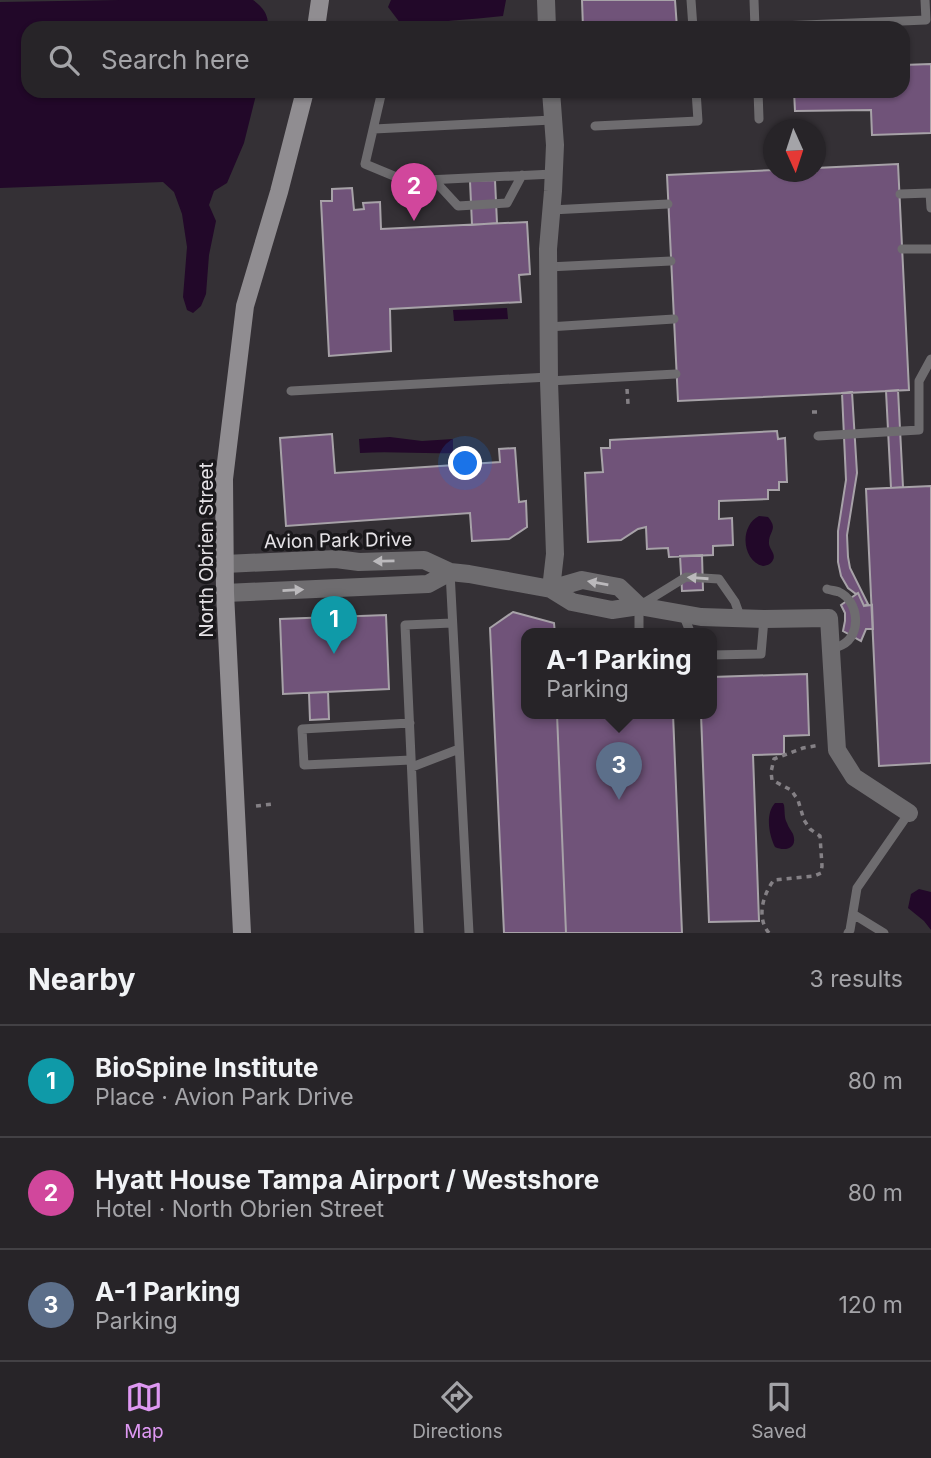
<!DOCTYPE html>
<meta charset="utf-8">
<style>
body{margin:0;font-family:Inter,sans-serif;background:#2f2c30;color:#f1f3f6}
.compass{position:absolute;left:763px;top:119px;width:63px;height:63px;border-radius:50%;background:#272428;box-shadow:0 2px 5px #0004;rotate:177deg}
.you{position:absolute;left:466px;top:464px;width:24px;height:24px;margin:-18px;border:5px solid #fff;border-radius:50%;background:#1a73e8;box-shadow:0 0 0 10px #1a73e833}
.badge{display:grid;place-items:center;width:46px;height:46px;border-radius:50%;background:#de98f2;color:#fff;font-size:23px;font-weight:700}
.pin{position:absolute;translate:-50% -58px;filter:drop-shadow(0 2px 4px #0008)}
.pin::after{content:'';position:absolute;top:37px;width:24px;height:21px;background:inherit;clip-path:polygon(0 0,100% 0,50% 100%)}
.popup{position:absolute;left:521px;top:628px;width:196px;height:91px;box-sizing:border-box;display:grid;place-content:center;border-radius:14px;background:#272428;filter:drop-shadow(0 2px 5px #0005);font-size:23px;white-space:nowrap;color:#a4a4a8}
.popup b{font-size:26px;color:#f1f3f6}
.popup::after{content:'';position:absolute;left:50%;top:100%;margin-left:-14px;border:14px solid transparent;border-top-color:#272428}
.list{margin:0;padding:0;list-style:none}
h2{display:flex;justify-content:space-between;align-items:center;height:91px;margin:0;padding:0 28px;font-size:30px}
h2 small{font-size:23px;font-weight:400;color:#a4a4a8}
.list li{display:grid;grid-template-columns:46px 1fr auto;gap:21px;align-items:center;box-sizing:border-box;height:112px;padding:0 28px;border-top:2px solid #434145}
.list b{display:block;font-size:26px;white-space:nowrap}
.list p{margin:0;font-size:23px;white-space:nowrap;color:#a4a4a8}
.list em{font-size:23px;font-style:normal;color:#a4a4a8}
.icon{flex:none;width:38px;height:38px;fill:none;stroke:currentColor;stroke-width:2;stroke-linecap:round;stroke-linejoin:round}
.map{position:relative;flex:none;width:931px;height:933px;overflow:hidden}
.search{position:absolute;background:#272428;box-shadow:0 2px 5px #0004;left:21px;right:21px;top:21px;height:77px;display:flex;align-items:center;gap:18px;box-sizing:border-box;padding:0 24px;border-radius:21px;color:#a4a4a8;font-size:26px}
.sheet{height:427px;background:#272428}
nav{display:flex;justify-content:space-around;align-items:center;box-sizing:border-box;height:98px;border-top:2px solid #434145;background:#272428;font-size:19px;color:#a4a4a8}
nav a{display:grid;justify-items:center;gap:4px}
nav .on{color:#de98f2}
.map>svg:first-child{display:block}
.water{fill:#220829}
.building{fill:#705379;stroke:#a7a2a8;stroke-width:2}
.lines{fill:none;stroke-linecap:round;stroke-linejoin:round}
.path{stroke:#848085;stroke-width:3.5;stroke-dasharray:5 5;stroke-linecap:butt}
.lane{stroke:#6e6c6f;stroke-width:9}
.street{stroke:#6e6c6f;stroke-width:18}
.secondary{stroke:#908d91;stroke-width:18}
.oneway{fill:#bbb9bc}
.labels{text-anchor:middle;stroke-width:7;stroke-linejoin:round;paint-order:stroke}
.street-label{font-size:19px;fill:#e5e2e6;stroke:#1a181b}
</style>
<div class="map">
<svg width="931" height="933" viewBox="0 0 931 933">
<rect width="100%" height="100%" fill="#343035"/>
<path class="water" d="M119 0H253C263 7 269 15 268 28H28V91H257L244 143 227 183 214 191 209 205 216 221 209 255 206 294 201 306 193 313 187 310 183 297 187 247 182 214 174 192 163 182 0 188V2Z
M391 0H506L503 16C470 20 436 20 404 28L388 7Z
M507 308 508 319 454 321 453 310Z
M390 437 422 441 453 439V453C422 454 391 451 360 453L359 439Z
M759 516 768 517C779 530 768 531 769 544 770 550 776 554 773 560 770 565 768 565 763 566 742 561 739 526 759 516Z
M775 803H783L784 805C785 811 784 818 787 823 788 827 791 830 793 834 798 848 786 852 775 847 769 835 765 814 775 803Z
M919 889 931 892V930L924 921 908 908 911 894Z"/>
<path class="building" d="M582 0H675L677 28H583Z
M931 64V133L872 135 871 110 795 111 794 91H903V65Z
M898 164 909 390 678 401 667 175 774 170V172H816V168Z
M495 180 497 223 472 225 470 181Z
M352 188 354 210 364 209 363 203 380 202 381 229 527 222 530 274 519 275 521 302 390 309 391 351 329 356 321 201H332V189Z
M898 390 903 487 891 488 886 391Z
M852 392 857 473 847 535 848 557 850 568 868 604 864 606 858 593 856 594 848 588 841 576 838 562V531L846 480 842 393Z
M777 431 778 439 785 438 787 482H779V490H768V499L719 501V519L732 518 733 545 713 546V555L669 557 668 548 647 549 646 527 638 529 621 540 588 542 585 473 603 472 601 448H610V440Z
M332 434 335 473 500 462 499 449 515 448 519 502 526 501 527 527 509 539 472 541 470 513 286 526 280 438Z
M931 486V763L879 766 866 489Z
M702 555 703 590 682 591 680 556Z
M858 593 864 606 872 605 873 629H866L861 641 843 631 845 621V613L841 605Z
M513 612 554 623 555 634H526V714H557L566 933H504L490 628Z
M386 615 389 689 283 694 280 619Z
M807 674 809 735 784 736V754L753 755 759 921 709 922 701 714H712V677Z
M328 692 329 719 310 720 309 693Z
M557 714H673L682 933H566Z"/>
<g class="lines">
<path class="path" d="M627 389 628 404
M812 412H817
M256 806 273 804
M769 933C756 918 763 894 774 880L814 876 821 873 822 866 820 836 810 829 804 820 798 800 791 790 772 780 771 772 774 759 803 748 820 745"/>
<path class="lane" d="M691 0 693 28
M754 0 755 28
M755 27 926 20 925 0
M382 91 365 164 406 181 553 174
M758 91 759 119
M595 126 698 121 696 91
M374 129 552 120
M434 180 458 206 507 203 522 175
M900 194 930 193 931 208
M551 210 668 204
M902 249H931
M548 267 671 261
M548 327 674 319
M549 381 676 374
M291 391 549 377
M818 436 919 430V381L931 359
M450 572 469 933
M827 589C829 590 837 591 839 592 859 601 862 635 842 645 838 647 834 648 831 649
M683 614 691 634
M639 634V606L686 577 719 579 735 602 741 619
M712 655 761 654 764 619
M410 723 302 729 304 765 411 760
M412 767 459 749
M853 914 884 933
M419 933 405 625 452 623
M848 933 850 930 857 888 909 813"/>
<path class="street" d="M546 0 547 28
M225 564 336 559 359 562 424 560 450 572 469 574 551 589 572 602 612 610 639 606 701 617 764 619 829 618 837 750 854 777 909 813
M551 589 555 554 549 381 548 249 553 191 555 145 551 91
M551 589 582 580 608 585 619 587 639 606
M225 593 428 584 450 572"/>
<path class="secondary" d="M316 28 320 0
M242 933 225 593 224 479 245 306 279 192 305 91"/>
</g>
<defs><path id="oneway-solid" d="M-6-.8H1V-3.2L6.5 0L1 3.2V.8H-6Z" transform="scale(1.75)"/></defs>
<g class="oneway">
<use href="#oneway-solid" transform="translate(384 561) rotate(179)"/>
<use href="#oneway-solid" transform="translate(698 578) rotate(-176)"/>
<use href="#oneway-solid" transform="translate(598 583) rotate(-170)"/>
<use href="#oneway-solid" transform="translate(293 590) rotate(-3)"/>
</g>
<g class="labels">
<g class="street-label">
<text transform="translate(338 540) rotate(-1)" y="7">Avion Park Drive</text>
<text transform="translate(206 550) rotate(-90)" y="7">North Obrien Street</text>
</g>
</g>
</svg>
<svg class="compass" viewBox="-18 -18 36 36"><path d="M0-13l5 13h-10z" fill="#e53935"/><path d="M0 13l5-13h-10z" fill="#a4a4a8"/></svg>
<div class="you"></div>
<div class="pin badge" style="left:334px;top:654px;background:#0f9aa8">1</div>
<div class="pin badge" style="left:414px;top:221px;background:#d1479c">2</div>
<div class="pin badge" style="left:619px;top:800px;background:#5c6f8a">3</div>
<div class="popup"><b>A-1 Parking</b>Parking</div>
<div class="search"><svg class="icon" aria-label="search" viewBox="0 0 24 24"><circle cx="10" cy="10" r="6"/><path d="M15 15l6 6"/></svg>Search here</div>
</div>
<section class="sheet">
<h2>Nearby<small>3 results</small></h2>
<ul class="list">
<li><span class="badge" style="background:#0f9aa8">1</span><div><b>BioSpine Institute</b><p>Place · Avion Park Drive</p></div><em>80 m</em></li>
<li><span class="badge" style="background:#d1479c">2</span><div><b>Hyatt House Tampa Airport / Westshore</b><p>Hotel · North Obrien Street</p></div><em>80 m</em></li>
<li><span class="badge" style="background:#5c6f8a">3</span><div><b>A-1 Parking</b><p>Parking</p></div><em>120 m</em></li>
</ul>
</section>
<nav>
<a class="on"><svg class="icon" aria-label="map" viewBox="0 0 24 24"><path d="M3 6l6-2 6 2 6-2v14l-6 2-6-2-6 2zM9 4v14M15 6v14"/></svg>Map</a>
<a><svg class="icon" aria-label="directions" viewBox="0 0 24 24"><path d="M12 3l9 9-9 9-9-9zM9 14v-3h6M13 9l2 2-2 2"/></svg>Directions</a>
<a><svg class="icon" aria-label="saved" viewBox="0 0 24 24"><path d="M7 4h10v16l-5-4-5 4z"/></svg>Saved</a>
</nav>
